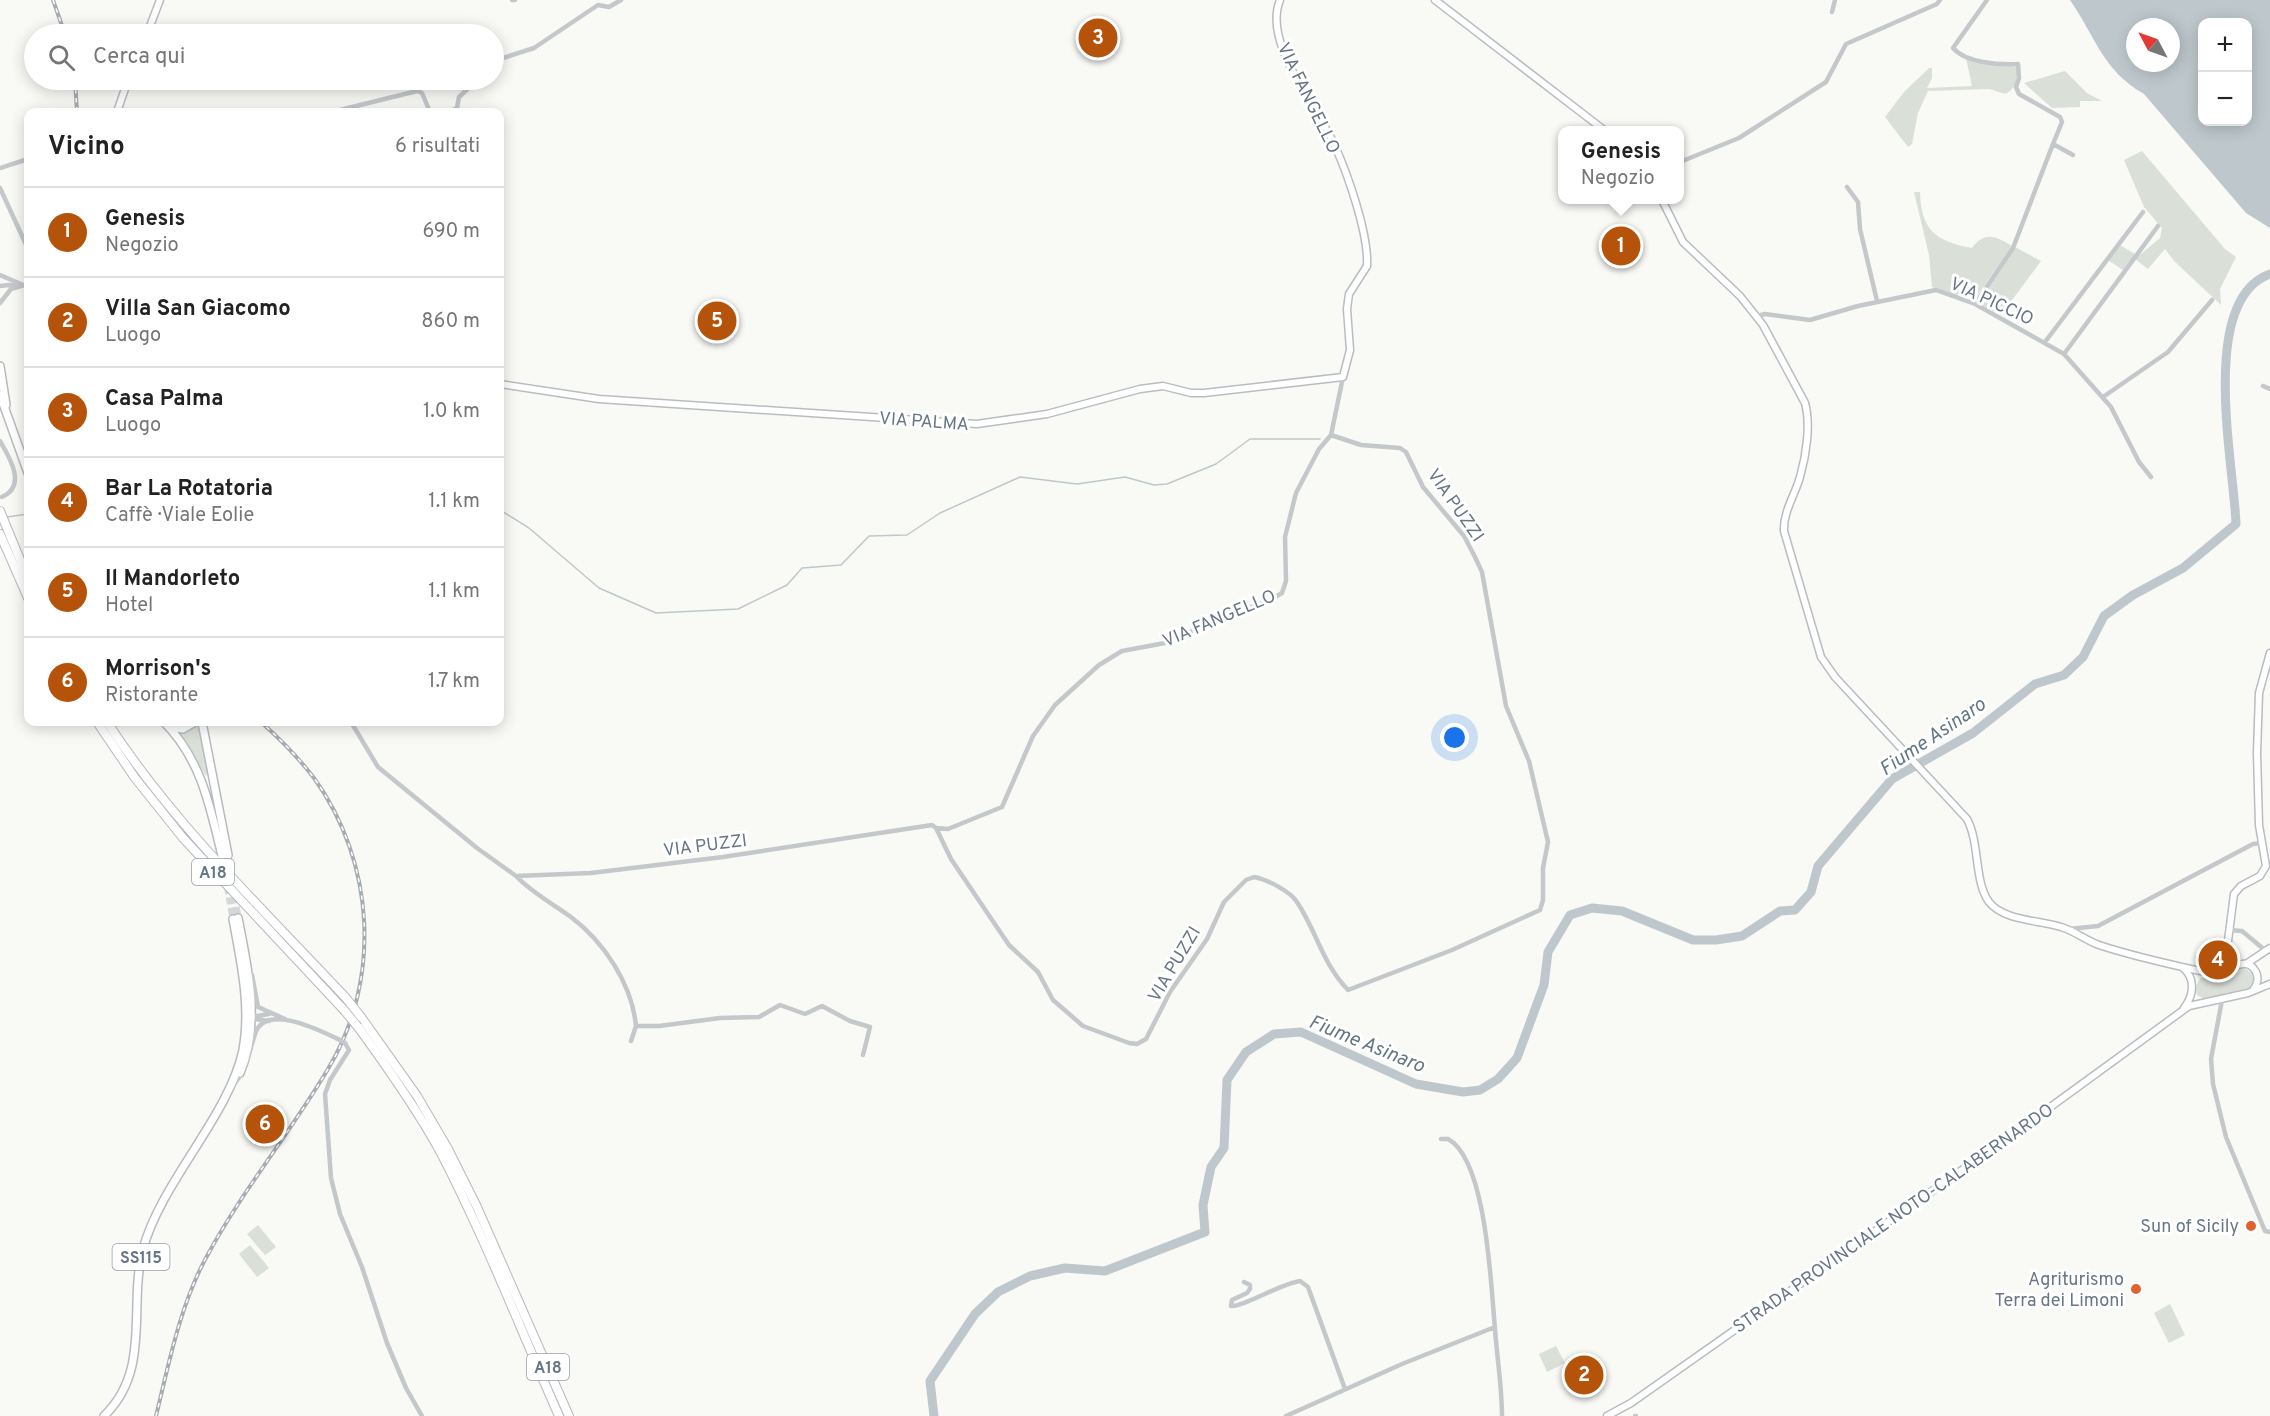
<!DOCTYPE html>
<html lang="it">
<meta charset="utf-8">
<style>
body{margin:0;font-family:Overpass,sans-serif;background:#f6f6f6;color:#222}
.controls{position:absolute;right:18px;top:18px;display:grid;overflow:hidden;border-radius:12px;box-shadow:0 3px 15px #0003}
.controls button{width:54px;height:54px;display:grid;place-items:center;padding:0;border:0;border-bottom:2px solid #e0e0e0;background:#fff;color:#222;font:30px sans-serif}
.compass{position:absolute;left:2126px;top:18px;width:54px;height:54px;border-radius:50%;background:#fff;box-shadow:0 3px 15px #0003;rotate:311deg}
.you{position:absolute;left:1455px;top:738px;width:21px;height:21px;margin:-15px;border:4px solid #fff;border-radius:50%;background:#1a73e8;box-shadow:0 0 0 9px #1a73e833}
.badge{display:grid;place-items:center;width:39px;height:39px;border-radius:50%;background:#b45309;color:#fff;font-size:20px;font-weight:700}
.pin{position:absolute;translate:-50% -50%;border:3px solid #fff;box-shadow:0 2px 6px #0006}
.popup{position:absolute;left:1558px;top:126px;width:126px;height:78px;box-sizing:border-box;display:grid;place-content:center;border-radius:12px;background:#fff;filter:drop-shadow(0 2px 4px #0005);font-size:20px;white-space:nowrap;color:#767676}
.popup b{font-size:22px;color:#222}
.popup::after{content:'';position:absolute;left:50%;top:100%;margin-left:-12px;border:12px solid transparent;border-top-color:#fff}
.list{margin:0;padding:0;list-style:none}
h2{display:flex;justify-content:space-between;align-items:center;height:78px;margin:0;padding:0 24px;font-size:26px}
h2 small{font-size:20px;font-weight:400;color:#767676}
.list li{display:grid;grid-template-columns:39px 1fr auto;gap:18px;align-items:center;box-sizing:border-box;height:90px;padding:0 24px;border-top:2px solid #e0e0e0}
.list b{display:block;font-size:22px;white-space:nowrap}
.list p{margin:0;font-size:20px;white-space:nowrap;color:#767676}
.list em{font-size:20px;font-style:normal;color:#767676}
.icon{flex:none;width:33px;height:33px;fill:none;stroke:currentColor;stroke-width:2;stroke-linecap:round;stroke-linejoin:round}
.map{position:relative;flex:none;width:2270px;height:1416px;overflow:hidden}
.search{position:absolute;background:#fff;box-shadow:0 3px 15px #0003;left:24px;top:24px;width:480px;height:66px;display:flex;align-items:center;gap:15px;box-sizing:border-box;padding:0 21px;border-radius:33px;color:#767676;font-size:22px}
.panel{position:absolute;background:#fff;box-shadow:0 3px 15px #0003;left:24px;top:108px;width:480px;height:618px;border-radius:12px}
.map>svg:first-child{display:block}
.green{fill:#dae0d7}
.water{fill:#bec8cc;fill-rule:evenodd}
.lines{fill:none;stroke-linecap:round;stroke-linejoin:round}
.stream{stroke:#bec8cc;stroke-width:1.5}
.river{stroke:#bec8cc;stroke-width:9}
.primary-tunnel{stroke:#d5d8da;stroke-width:7;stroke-dasharray:7 3.5;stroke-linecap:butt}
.secondary-casing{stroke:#b8bdc2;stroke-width:9}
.primary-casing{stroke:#b7bbbf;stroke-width:10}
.highway-casing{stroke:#b7babe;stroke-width:10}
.street{stroke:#c4c8cb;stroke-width:4.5}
.secondary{stroke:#fff;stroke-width:6}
.primary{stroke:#fff;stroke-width:7}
.highway{stroke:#fff;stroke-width:8}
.rail-casing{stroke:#a7acb2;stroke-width:4}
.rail{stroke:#fff;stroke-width:1.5;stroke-dasharray:4.5;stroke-linecap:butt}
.highway-bridge-casing{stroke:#b7babe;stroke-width:10;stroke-linecap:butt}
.street-bridge{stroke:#c4c8cb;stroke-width:4.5}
.highway-bridge{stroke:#fff;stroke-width:8}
.poi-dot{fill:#e0622f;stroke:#fff;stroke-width:2}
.labels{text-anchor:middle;stroke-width:6;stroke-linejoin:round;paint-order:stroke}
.shield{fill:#fff;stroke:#95a0ab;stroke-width:1.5}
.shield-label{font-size:16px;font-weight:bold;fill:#687787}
.street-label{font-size:18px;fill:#687787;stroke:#fff}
.poi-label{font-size:18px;fill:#687787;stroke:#fff;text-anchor:end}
.water-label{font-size:20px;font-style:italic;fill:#647882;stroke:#fff}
</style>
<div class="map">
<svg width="2270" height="1416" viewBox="0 0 2270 1416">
<rect width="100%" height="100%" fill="#f9f9f6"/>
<path class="green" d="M1966 58 1989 64 2017 67C2018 79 2016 89 2005 94L1989 89 1928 91 1918 113 1912 144 1908 147 1885 117 1904 92 1929 68H1932V78L1927 88 1972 86Z
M2065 71 2087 93 2102 101H2080V107L2052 108 2024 83Z
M2142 151 2225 249 2236 257 2220 289 2221 305 2174 261 2165 249 2148 269 2135 259 2160 238 2162 228 2144 207 2124 160Z
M1914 192H1920C1921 230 1935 241 1972 248 1985 231 1995 236 2012 246L1974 300H1969L1970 297 1967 296 1965 299 1932 287 1929 255Z
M2120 245 2135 254 2123 270 2108 260Z
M2015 247 2041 261 2001 315 1979 304V300Z
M199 722 208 773 206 776 180 733 190 730Z
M2238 968H2245L2252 974 2254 980 2249 988 2205 999 2197 995 2195 988 2200 978H2224Z
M258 1225 276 1247 265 1255 247 1234Z
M250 1245 269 1268 257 1277 239 1254Z
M2170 1304 2185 1335 2169 1343 2154 1313Z
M1556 1346 1565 1363 1547 1372 1539 1354Z"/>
<path class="water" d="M2070 0H2270V228L2246 213 2144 94C2103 71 2095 36 2070 0ZM2202 22H2248V122H2202ZM2135 27H2171V63H2135Z"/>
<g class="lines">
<path class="stream" d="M500 510 529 528 599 588 656 613 738 609 787 585 802 568 841 565 869 536 907 535 940 513 1020 477 1077 484 1125 477 1154 485 1167 484 1216 464 1250 439H1320
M7 517 28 514"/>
<path class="river" d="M934 1416 930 1381 975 1314 998 1292 1030 1276 1065 1268 1105 1271 1205 1232 1203 1205 1211 1167 1224 1148 1227 1080 1246 1052 1274 1034 1301 1032 1416 1084 1463 1092 1480 1090 1498 1079 1517 1058 1544 985 1548 952 1570 915 1592 908 1622 911 1693 940H1716L1742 936 1780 911 1795 910 1811 892 1818 866 1892 779 1973 733 2035 684 2064 675 2083 657 2104 616 2133 595 2183 568 2236 524C2234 464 2198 300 2270 274"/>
<path class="primary-tunnel" d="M228 855 238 918
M222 856 233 919"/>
<defs>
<path id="secondary" d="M1435 0 1604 130
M147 34 160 0
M117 112 128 80
M1662 200 1683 242 1740 296 1763 325 1805 403C1811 425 1806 456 1800 477 1795 495 1783 512 1784 531L1821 657 1835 677 1967 819C1980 843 1974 882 1989 902 2004 921 2039 920 2061 927 2075 931 2085 940 2099 945 2138 958 2178 966 2218 975 2230 972 2246 953 2256 972 2259 978 2257 985 2253 990
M500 384 599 399 977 424 1047 414 1140 389 1163 386 1191 393H1204L1343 377 1350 350 1347 309 1349 294 1367 266C1369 235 1348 175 1335 146 1318 107 1262 44 1280 0
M2246 964 2270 948
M2182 967C2196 978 2194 995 2184 1008
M2224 972 2234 894 2241 886 2260 876 2266 866 2259 825 2257 753 2259 693 2270 653
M1607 1416 1631 1403 2023 1127 2189 1006 2248 993 2270 984"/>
<path id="primary" d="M0 366 6 405
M0 395 28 473
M164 722C201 759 210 806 222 856
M202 722 228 855
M171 727 183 729 195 722
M238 918C248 969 261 1023 240 1073
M104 1416C152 1370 128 1306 143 1249 161 1182 229 1116 243 1050 251 1006 241 963 233 919"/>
<path id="highway" d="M0 511 28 579
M0 534 28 598
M97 722 135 778 183 838 344 1010
M107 722C174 825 263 909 346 998
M361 1017 417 1096 448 1149 477 1207 569 1416
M358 1027C388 1068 417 1109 441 1153 485 1238 520 1328 559 1416"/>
</defs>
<use href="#secondary" class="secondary-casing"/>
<use href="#primary" class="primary-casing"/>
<use href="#highway" class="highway-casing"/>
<path class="street" d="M512 0H515
M1987 0 1953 48C1966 63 1999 65 2018 64L2019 78 2016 87 2019 94 2060 117 2062 122 2053 144
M1832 12 1835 0
M494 65 500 59 534 48 598 5 609 7 621 0
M332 112 417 91 422 93 430 112
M449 112 457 108 459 97 477 80
M1680 162 1739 138 1826 82 1846 44 1937 4 1940 0
M0 168 28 159
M1847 187 1858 202 1860 229 1877 301
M0 188 28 249
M0 275 21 284
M0 286 16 284
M0 303 11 289 28 284
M1975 304 2013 248 2053 144 2073 155
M1757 316 1765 314 1810 320 1858 306 1936 290 1975 304 2064 354 2111 407 2139 462 2151 477
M2045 342 2143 212
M2064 354 2158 226
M2263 386 2270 389
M2103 397 2168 352 2212 300
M0 441C10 458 27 486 2 497
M351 722 378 767 477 848 516 876 591 873 723 857 932 825 936 828 951 859 984 908 1009 945 1038 972 1053 1000 1083 1026 1129 1043 1137 1044 1146 1039 1170 992 1207 939 1224 902 1246 880 1254 877C1266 879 1290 891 1297 902 1317 932 1322 963 1348 990L1452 950 1540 910 1543 900V868L1548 842 1529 761 1506 706 1482 572 1475 557 1464 536 1423 487 1406 452 1400 448 1361 445 1331 435
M936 828 948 829 1002 807 1033 736 1055 705 1099 665 1122 651 1165 643 1236 612 1270 600 1282 593 1286 581 1285 537 1296 493 1319 449 1331 435 1343 377
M516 876C531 892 553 904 571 917 604 942 632 984 636 1026H659L720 1018 759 1017 780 1005 805 1014 822 1006 850 1021 870 1027 863 1055
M2069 929 2098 926 2253 844 2262 843
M2229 930 2242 931 2266 951
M252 975 258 1007 285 1019
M2222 1000 2211 1059 2213 1084 2226 1137 2265 1231 2270 1232
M250 1014 254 1019 269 1021
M251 1017 269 1014
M631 1041 636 1026
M345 1043 349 1050 330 1080 325 1094 331 1178 340 1214 362 1267 387 1343 406 1388 422 1416
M231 1088C246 1071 248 1056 255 1034 265 1002 321 1031 338 1039
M1441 1139H1448C1487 1160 1491 1288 1495 1329 1497 1358 1502 1387 1502 1416
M1244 1282 1250 1285V1289L1247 1293 1232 1300 1231 1306C1241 1308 1280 1284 1300 1281L1308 1287 1345 1389
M1286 1416 1402 1364 1495 1327
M1635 1416H1636"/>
<use href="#secondary" class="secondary"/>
<use href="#primary" class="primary"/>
<use href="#highway" class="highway"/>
<defs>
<path id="rail" d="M53 0 65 34
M75 80 77 112
M156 1416C169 1363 180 1305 207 1256 242 1191 290 1133 328 1069 382 979 375 863 314 778 298 757 280 739 261 722"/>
</defs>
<use href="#rail" class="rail-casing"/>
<use href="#rail" class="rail"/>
<defs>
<path id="highway-bridge" d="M346 998 361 1017
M344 1010 358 1027"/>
</defs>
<use href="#highway-bridge" class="highway-bridge-casing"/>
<path class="street-bridge" d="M338 1039 345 1043"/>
<use href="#highway-bridge" class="highway-bridge"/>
</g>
<g class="poi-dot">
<circle cx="2251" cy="1226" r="6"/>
<circle cx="2136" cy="1289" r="6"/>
</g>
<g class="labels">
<g class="shield">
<rect x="192" y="859" width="42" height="26" rx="4.5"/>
<rect x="112.5" y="1244" width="57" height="26" rx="4.5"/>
<rect x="527" y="1354" width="42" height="26" rx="4.5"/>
</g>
<g class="shield-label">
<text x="213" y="878">A18</text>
<text x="141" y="1263">SS115</text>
<text x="548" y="1373">A18</text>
</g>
<g class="street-label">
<text transform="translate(1309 98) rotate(64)" y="6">VIA FANGELLO</text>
<text transform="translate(1992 301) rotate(25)" y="6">VIA PICCIO</text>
<text transform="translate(924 421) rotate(4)" y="6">VIA PALMA</text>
<text transform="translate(1456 505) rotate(55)" y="6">VIA PUZZI</text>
<text transform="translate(1219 618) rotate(-23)" y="6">VIA FANGELLO</text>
<text transform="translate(705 845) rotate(-7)" y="6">VIA PUZZI</text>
<text transform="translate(1174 964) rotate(-59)" y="6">VIA PUZZI</text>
<text transform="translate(1893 1218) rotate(-35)" y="6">STRADA PROVINCIALE NOTO-CALABERNARDO</text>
</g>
<g class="poi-label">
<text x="2239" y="1232">Sun of Sicily</text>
<text x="2124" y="1285">Agriturismo<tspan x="2124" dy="21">Terra dei Limoni</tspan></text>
</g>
<g class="water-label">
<text transform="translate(1932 736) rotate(-34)" y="7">Fiume Asinaro</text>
<text transform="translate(1367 1043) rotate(22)" y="7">Fiume Asinaro</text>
</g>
</g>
</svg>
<div class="controls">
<button>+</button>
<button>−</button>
</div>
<svg class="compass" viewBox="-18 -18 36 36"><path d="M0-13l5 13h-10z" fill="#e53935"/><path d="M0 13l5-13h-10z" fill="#767676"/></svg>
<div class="you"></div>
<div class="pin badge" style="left:1621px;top:246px">1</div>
<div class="popup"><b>Genesis</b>Negozio</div>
<div class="pin badge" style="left:1584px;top:1375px">2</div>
<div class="pin badge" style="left:1098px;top:38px">3</div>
<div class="pin badge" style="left:2218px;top:960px">4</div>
<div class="pin badge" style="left:717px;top:321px">5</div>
<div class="pin badge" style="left:265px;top:1124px">6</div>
<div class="search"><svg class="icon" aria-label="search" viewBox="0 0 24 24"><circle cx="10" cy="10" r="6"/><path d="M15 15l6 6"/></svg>Cerca qui</div>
<section class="panel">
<h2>Vicino<small>6 risultati</small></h2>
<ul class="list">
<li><span class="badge">1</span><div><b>Genesis</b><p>Negozio</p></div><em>690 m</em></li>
<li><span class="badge">2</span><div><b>Villa San Giacomo</b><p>Luogo</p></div><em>860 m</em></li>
<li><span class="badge">3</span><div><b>Casa Palma</b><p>Luogo</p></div><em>1.0 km</em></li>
<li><span class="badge">4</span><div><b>Bar La Rotatoria</b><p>Caffè · Viale Eolie</p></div><em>1.1 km</em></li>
<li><span class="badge">5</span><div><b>Il Mandorleto</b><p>Hotel</p></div><em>1.1 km</em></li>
<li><span class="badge">6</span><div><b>Morrison's</b><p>Ristorante</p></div><em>1.7 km</em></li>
</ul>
</section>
</div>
